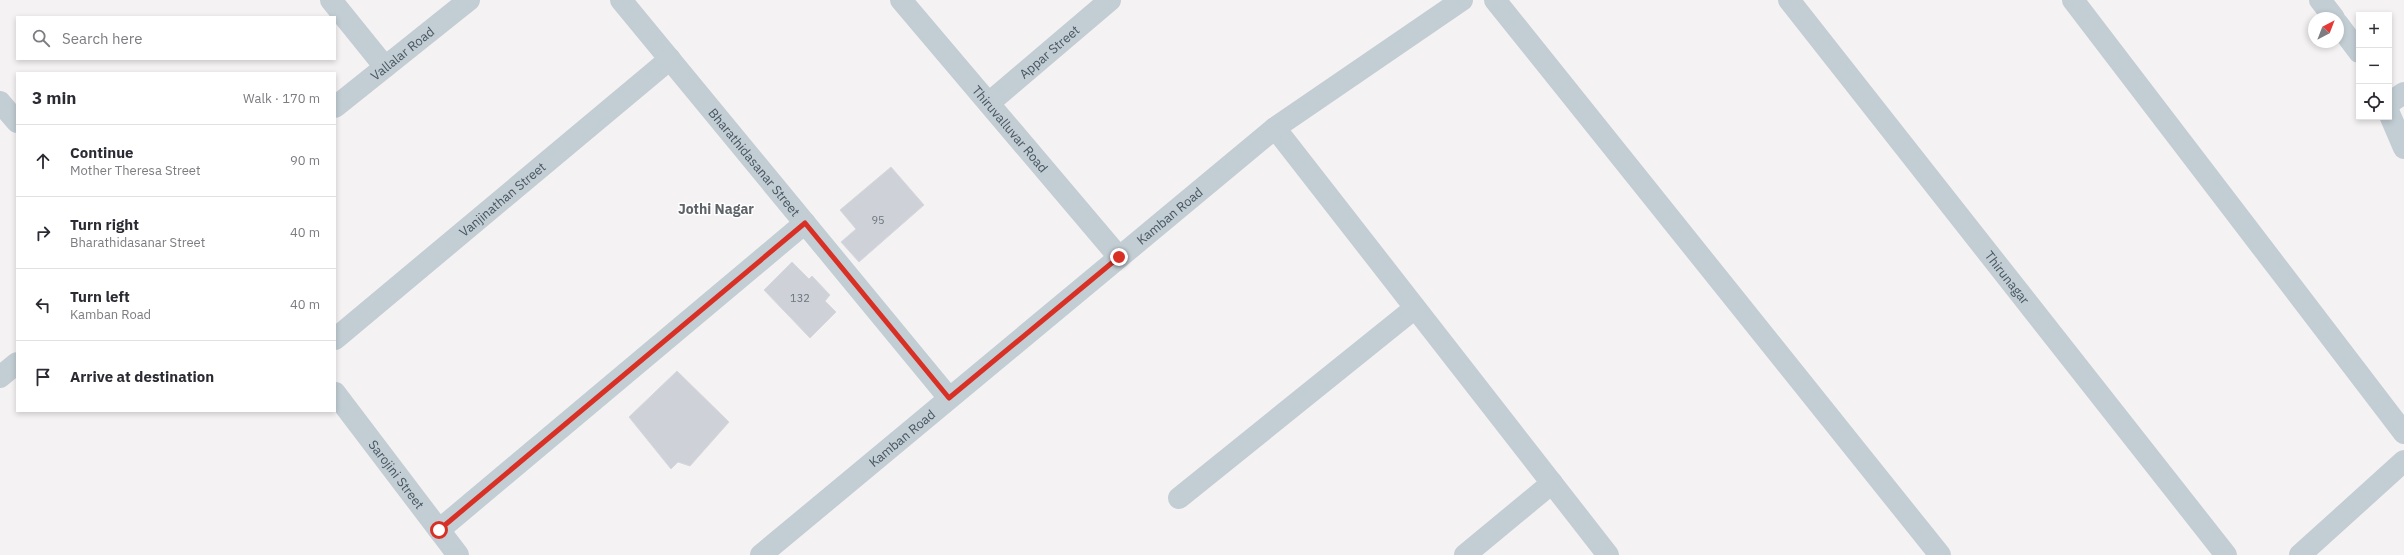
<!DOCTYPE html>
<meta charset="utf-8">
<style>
body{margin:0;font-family:"IBM Plex Sans",sans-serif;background:#f2f2f3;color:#2b2b33}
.controls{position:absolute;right:12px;top:12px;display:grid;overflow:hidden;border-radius:0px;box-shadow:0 2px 6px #0003}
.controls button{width:36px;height:36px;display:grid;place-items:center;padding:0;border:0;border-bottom:1px solid #e1e1e2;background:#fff;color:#2b2b33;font:20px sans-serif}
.compass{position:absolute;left:2308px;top:12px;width:36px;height:36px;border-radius:50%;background:#fff;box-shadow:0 2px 6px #0003;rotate:42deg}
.stop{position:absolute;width:12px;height:12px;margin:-9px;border:3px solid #d93025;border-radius:50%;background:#fff}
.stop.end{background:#d93025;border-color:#fff;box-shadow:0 1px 4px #0008}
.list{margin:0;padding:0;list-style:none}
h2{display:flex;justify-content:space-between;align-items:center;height:52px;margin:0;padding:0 16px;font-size:17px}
h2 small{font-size:13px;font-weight:400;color:#7c7c81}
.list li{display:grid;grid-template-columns:26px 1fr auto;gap:12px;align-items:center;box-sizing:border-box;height:72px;padding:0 16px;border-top:1px solid #e1e1e2}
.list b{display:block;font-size:15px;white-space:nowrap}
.list p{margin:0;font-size:13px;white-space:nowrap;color:#7c7c81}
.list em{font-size:13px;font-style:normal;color:#7c7c81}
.icon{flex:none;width:22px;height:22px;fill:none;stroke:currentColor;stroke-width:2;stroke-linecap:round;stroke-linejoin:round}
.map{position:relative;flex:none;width:2404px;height:555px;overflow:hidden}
.search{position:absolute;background:#fff;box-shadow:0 2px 6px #0003;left:16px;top:16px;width:320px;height:44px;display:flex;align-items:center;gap:10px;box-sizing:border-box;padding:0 14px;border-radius:0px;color:#7c7c81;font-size:15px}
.panel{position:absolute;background:#fff;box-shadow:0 2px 6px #0003;left:16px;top:72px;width:320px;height:340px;border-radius:0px}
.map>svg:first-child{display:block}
.building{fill:#ced1d7;stroke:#d6d8de}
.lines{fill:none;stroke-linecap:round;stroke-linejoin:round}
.street{stroke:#c2cdd4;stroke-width:22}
.route{stroke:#d93025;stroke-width:5}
.labels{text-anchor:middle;stroke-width:3;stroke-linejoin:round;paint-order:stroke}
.number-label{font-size:11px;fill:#6a757e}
.street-label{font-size:13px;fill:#485661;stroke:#fff}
.neighbourhood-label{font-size:14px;font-weight:bold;fill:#5e6368;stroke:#fff}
</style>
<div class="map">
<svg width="2404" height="555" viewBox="0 0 2404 555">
<rect width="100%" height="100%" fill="#f4f2f2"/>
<path class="building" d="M891 167 924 205 859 262 841 242 856 229 840 210Z
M792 262 809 279 812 276 830 295 825 301 836 312 810 338 764 290Z
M677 371 729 422 690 466 678 462 671 469 629 417Z"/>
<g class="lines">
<g class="street">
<path d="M331 0 385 67"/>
<path id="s1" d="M621 0 949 398"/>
<path id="s2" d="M901 0 1119 257"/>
<path d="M1495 0 1940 555"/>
<path id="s3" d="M1789 0 2226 555"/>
<path d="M2073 0 2404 433"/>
<path d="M2320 0 2334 18"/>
<path d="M2338 24 2359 52"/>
<path d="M0 102 17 122"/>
<path id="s4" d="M989 103 1110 0"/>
<path d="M2389 103 2404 93"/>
<path id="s5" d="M335 107 469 0"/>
<path d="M2389 113 2404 148"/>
<path d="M1275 128 1608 555"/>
<path id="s6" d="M335 339 670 59"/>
<path d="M0 377 17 363"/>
<path id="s7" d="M335 393 458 555"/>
<path d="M1179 498 1415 308"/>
<path d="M439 530 805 223"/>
<path id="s8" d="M761 555 1275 128 1462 0"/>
<path d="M1465 555 1552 483"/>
<path d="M2300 555 2404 461"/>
</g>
</g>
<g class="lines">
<path class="route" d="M439 530 805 223 949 398 1119 257"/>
</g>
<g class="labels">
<g class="number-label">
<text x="878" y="224">95</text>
<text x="800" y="302">132</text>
</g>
<g class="street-label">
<text dy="5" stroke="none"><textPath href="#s4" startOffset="79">Appar Street</textPath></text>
<text dy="5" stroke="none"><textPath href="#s5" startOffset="86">Vallalar Road</textPath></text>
<text dy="5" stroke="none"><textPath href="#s2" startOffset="169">Thiruvalluvar Road</textPath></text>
<text dy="5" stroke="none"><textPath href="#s1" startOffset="210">Bharathidasanar Street</textPath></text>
<text dy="5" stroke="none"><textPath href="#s6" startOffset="218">Vanjinathan Street</textPath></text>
<text dy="5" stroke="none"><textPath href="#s8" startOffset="531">Kamban Road</textPath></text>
<text dy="5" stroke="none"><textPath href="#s3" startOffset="353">Thirunagar</textPath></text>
<text dy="5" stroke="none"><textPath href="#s8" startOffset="183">Kamban Road</textPath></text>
<text dy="5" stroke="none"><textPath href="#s7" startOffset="102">Sarojini Street</textPath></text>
</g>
<g class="neighbourhood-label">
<text x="716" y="214">Jothi Nagar</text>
</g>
</g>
</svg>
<div class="controls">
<button>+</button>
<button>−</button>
<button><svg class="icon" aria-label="locate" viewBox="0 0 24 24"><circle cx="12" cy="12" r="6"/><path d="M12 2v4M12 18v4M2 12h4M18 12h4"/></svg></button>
</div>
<svg class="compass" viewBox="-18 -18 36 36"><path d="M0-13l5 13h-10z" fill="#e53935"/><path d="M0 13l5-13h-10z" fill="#7c7c81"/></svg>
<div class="stop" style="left:439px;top:530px"></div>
<div class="stop end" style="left:1119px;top:257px"></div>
<div class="search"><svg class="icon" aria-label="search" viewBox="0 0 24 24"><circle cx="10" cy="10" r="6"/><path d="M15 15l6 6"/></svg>Search here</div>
<section class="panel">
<h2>3 min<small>Walk · 170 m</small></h2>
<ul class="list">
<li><svg class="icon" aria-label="ahead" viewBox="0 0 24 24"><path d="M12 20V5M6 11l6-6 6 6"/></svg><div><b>Continue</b><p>Mother Theresa Street</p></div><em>90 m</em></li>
<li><svg class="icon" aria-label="right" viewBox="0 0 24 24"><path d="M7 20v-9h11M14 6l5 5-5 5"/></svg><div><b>Turn right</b><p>Bharathidasanar Street</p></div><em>40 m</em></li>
<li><svg class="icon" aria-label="left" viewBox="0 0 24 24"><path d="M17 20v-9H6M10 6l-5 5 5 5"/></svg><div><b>Turn left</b><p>Kamban Road</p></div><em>40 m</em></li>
<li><svg class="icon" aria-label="arrive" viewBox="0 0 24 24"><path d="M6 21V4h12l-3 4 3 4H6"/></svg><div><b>Arrive at destination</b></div></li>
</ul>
</section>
</div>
